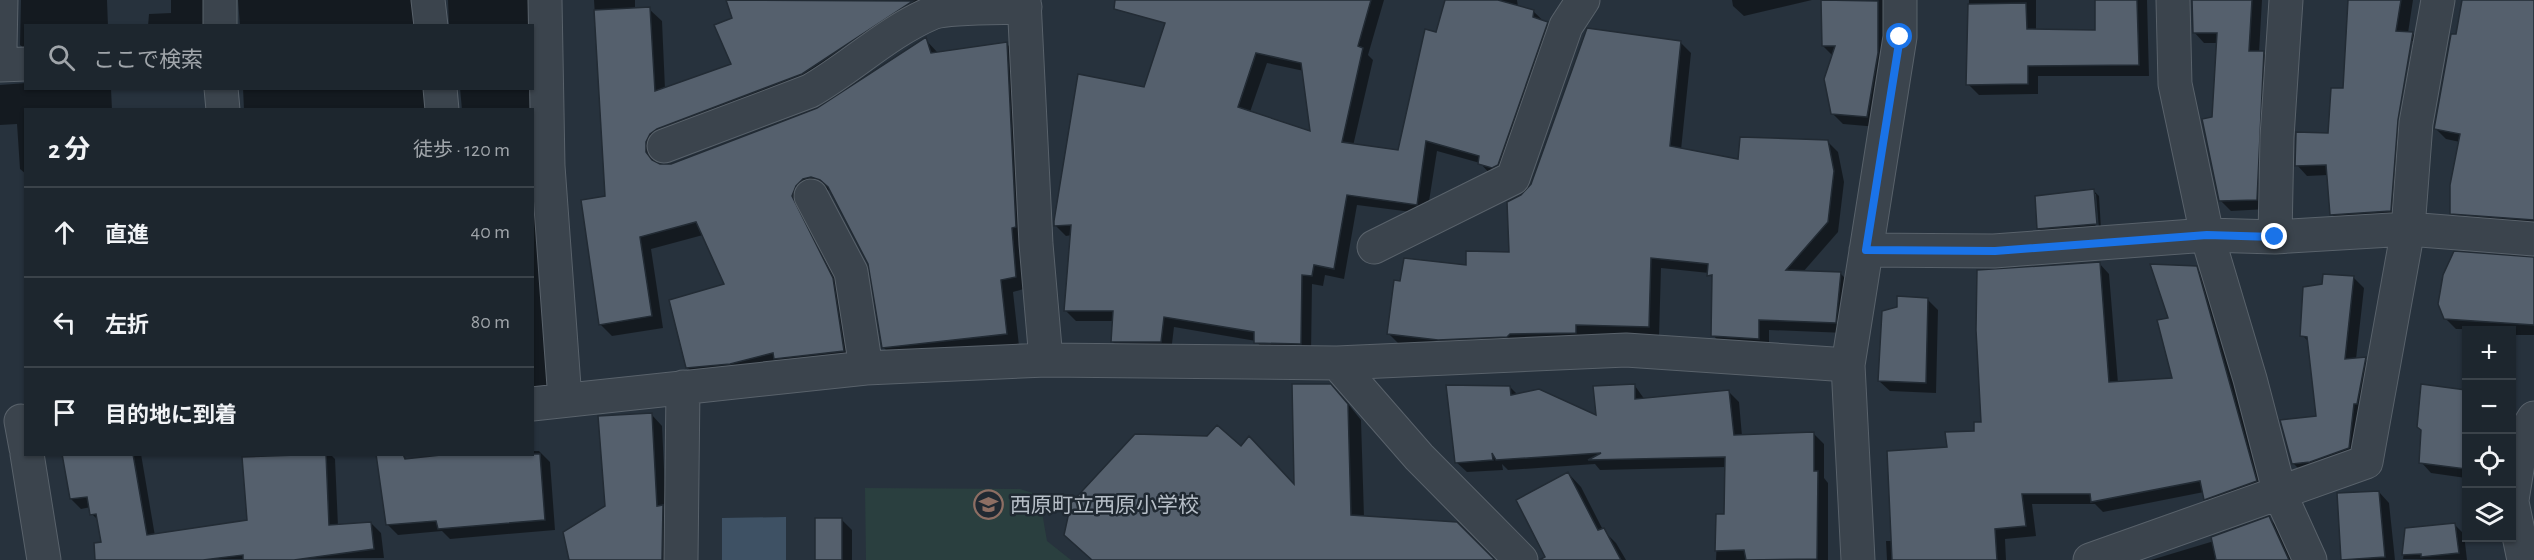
<!DOCTYPE html>
<html lang="ja">
<meta charset="utf-8">
<style>
body{margin:0;font-family:"Alegreya Sans","Noto Sans JP",sans-serif;background:#2a323a;color:#f1f3f6}
.controls{position:absolute;right:18px;bottom:18px;display:grid;overflow:hidden;border-radius:0px;box-shadow:0 2px 4px #0004}
.controls button{width:54px;height:54px;display:grid;place-items:center;padding:0;border:0;border-bottom:2px solid #3b434a;background:#1d262e;color:#f1f3f6;font:30px sans-serif}
.stop{position:absolute;width:18px;height:18px;margin:-14px;border:4px solid #1a73e8;border-radius:50%;background:#fff}
.stop.end{background:#1a73e8;border-color:#fff;box-shadow:0 2px 6px #0008}
.list{margin:0;padding:0;list-style:none}
h2{display:flex;justify-content:space-between;align-items:center;height:78px;margin:0;padding:0 24px;font-size:26px}
h2 small{font-size:20px;font-weight:400;color:#a0a5aa}
.list li{display:grid;grid-template-columns:39px 1fr auto;gap:18px;align-items:center;box-sizing:border-box;height:90px;padding:0 24px;border-top:2px solid #3b434a}
.list b{display:block;font-size:22px;white-space:nowrap}
.list em{font-size:20px;font-style:normal;color:#a0a5aa}
.icon{flex:none;width:33px;height:33px;fill:none;stroke:currentColor;stroke-width:2;stroke-linecap:round;stroke-linejoin:round}
.map{position:relative;flex:none;width:2534px;height:560px;overflow:hidden}
.search{position:absolute;background:#1d262e;box-shadow:0 2px 4px #0004;left:24px;top:24px;width:510px;height:66px;display:flex;align-items:center;gap:15px;box-sizing:border-box;padding:0 21px;border-radius:0px;color:#a0a5aa;font-size:22px}
.panel{position:absolute;background:#1d262e;box-shadow:0 2px 4px #0004;left:24px;top:108px;width:510px;height:348px;border-radius:0px}
.map>svg:first-child{display:block}
.green{fill:#2a3f3f}
.water{fill:#3e5164}
.shadow{fill:#0007;fill-rule:evenodd}
.building{fill:#55606d;stroke:#222b34;stroke-width:1.5;fill-rule:evenodd}
.lines{fill:none;stroke-linecap:round;stroke-linejoin:round}
.street-casing{stroke:#59626b;stroke-width:35}
.street{stroke:#3b444d;stroke-width:33}
.route{stroke:#1a73e8;stroke-width:8}
.labels{text-anchor:middle;stroke-width:5;stroke-linejoin:round;paint-order:stroke}
.poi-label{font-size:21px;fill:#b7bfc8;stroke:#202932;text-anchor:start}
</style>
<div class="map">
<svg width="2534" height="560" viewBox="0 0 2534 560">
<rect width="100%" height="100%" fill="#27323d"/>
<path class="green" d="M865 488 1020 489 1039 495 1047 541 1071 560H866Z"/>
<path class="water" d="M786 517V560H722V518Z"/>
<path class="shadow" d="M21 0H107L108 26H26V50L20 45Z
M171 0H217L213 26H148L149 14 171 13Z
M238 0H425L422 26H240Z
M448 0H542L555 394 532 397V110H462L460 88H532V26H449Z
M594 0H635V10L649 9 662 21 665 89 733 65 734 19 728 0H980L924 14 657 155 658 165H671L818 110 925 39 938 53 1007 44 1019 56 1027 288 1013 292 1019 346 896 360 883 347 869 263 831 191 824 189 856 363 700 380 688 368 726 285 703 235 651 249 663 328 612 336 600 324 606 197Z
M1173 0H1384L1368 55 1373 60 1353 146 1400 152 1447 0H1517L1518 7 1533 11 1557 34 1508 175 1490 174 1480 163 1437 151 1427 214 1357 205 1344 279 1325 275 1323 286 1312 284 1311 354 1266 353 1256 341 1174 327 1171 352H1123L1112 341 1114 321H1076L1066 311 1072 235 1066 236 1055 225 1145 89ZM1267 63 1304 71 1312 133 1250 112Z
M1732 0H1812L1744 16 1733 6Z
M1823 0H1887L1878 127 1843 124 1832 113 1833 56 1823 46Z
M1969 0H2036V31L2097 32 2096 0H2147L2149 76H2038V94L1979 95 1968 84Z
M2192 0H2262L2259 53H2263L2274 63 2267 209 2231 211 2220 200 2213 118 2218 43H2204L2194 32Z
M2350 0H2413L2408 33 2413 34 2423 44 2401 221 2342 225 2332 214 2328 175 2307 176 2297 165 2330 135 2344 90ZM2410 41H2413L2398 127H2395Z
M2464 0H2534V231L2462 223 2451 213 2460 142 2446 139 2436 129Z
M1680 42 1691 53 1681 150 1739 160 1827 141 1838 152 1844 182 1838 232 1803 272 1840 273 1851 284 1846 333 1769 330V349L1723 346 1713 335V279L1709 273 1661 268 1659 337 1586 335V343L1399 344 1388 333 1401 282 1511 253 1522 196Z
M26 83V88H111L112 110H26V174L20 169 17 124 0 125V85Z
M243 88H437L433 110H244Z
M2093 190 2099 196 2101 229 2099 230 2096 194H2093L2096 230 2044 234 2039 228Z
M2534 257V335H2512V330L2456 329 2445 318Z
M2099 263 2109 274 2118 383 2174 380 2170 319 2196 268 2207 279 2267 491 2216 509 2205 499 2204 492 2103 512 2095 504H2032L2036 536 2005 539 2006 560H1887L1886 541H1893L1948 449 1975 433Z
M2354 278 2364 288 2356 359H2365L2376 369 2360 458 2304 474 2293 463 2317 417 2309 342 2302 335Z
M1928 300 1938 310 1936 393 1890 391 1879 381Z
M1635 386 1645 400 1729 392 1739 402 1742 436 1814 434 1824 444V478L1828 483V560H1716L1718 515H1726V467L1600 470 1595 464 1508 470 1502 464 1503 470 1467 472 1456 462 1510 387 1518 395 1598 418Z
M2423 386 2466 392V478L2431 473 2421 462Z
M1345 400 1361 420 1364 517 1493 560H1093L1241 448 1295 487Z
M652 415 662 426 666 511 673 560H570L606 506Z
M532 451H539L550 462 555 530 450 539 442 531 398 535 387 524 402 455 408 460 532 454Z
M64 454H141L155 536 248 522 243 458 273 454H330L335 459 338 526 371 523 381 533 384 558 106 560 99 521 92 514 91 507 81 509 71 499Z
M1568 473 1581 487 1603 530 1616 543 1626 560H1548Z
M2379 492 2389 503 2395 560H2342L2339 495Z
M2269 518 2280 529 2294 560H2151L2214 541Z
M842 520 852 530V560H816Z
M2454 524 2464 534 2467 560 2403 559 2407 530Z"/>
<path class="building" d="M726 0 913 1 802 74 657 129 650 134 646 142V152L652 160 660 164H671L817 108 926 37 931 53 1007 42 1016 227 1012 228 1016 277 1001 280 1007 334 882 348 868 264 828 187 820 180 811 177 803 179 796 186 792 196 833 278 844 351 774 359 773 353 730 364 686 368 669 300 724 284 696 222 640 237 652 316 599 325 581 200 605 196 594 10 650 7 655 91 731 64 714 25 732 18Z
M1115 0H1371L1358 46 1363 48 1342 142 1398 150 1425 29 1436 32 1445 0H1498L1534 10 1533 17 1548 22 1498 165 1492 168 1478 164 1479 156 1426 141 1417 205 1347 195 1334 269 1314 265 1312 276 1302 275 1301 344 1254 343V332L1164 317 1161 342H1111L1113 311H1064L1071 225 1054 226V221L1078 74 1144 87 1165 23 1114 9ZM1256 53 1301 63 1310 131 1238 107Z
M1821 0 1878 1V53L1867 117 1831 114 1824 79 1835 46H1822Z
M2095 0H2137L2139 65 2028 66V84L1966 85 1968 4 2026 3 2027 29 2095 30Z
M2192 0H2252L2249 51H2264L2257 200 2219 201 2202 119 2212 117 2217 33H2193Z
M2348 0H2401L2396 31 2413 32 2398 120 2391 211 2330 215 2326 165 2295 166 2296 132 2328 133 2331 88H2343Z
M2462 0H2534V220L2450 214V185L2460 134 2434 129 2451 34H2456Z
M1587 28 1681 41 1670 146 1738 159 1740 137 1828 140 1834 171 1828 222 1786 270 1841 272 1836 323 1759 320V339L1711 336 1712 275 1707 276 1708 264 1651 258 1649 327 1576 325V333L1510 334 1507 337 1438 340 1387 334 1394 280 1400 281 1404 258 1466 265V251L1509 252 1507 202 1521 195 1531 184Z
M2094 189 2097 224 2037 229 2035 196Z
M2454 251 2534 257V325L2444 319 2438 304 2443 275Z
M2100 262 2109 382 2172 378 2157 320 2168 318 2150 264 2197 266 2257 481 2204 500 2200 481 2091 502 2090 494H2022L2026 526 1995 529 1997 560H1892L1887 451 1947 447 1945 432 1974 431V422H1981L1976 330 1977 270Z
M2323 274 2354 276 2345 359 2366 357 2357 404H2354L2349 448 2310 462 2292 464 2280 420 2316 416 2307 337 2300 336 2303 287 2322 284Z
M1897 296 1928 298 1926 383 1878 381 1882 311 1897 307Z
M1292 384H1331L1348 404 1351 515 1457 522 1495 560H1092L1064 535 1071 503 1135 434 1207 436 1217 425 1241 446 1249 436 1294 484Z
M1635 384V399L1729 390 1734 435 1814 432V471H1818L1817 559 1746 560 1744 550 1715 551 1716 514H1724L1725 457 1588 460 1601 453 1496 460 1492 453 1493 460 1455 463 1446 385 1510 386 1511 395 1539 389 1596 415 1593 386Z
M2421 384 2466 390V469L2419 463 2421 430 2417 427Z
M652 413 657 506 663 505 662 560H569L563 532 605 506 598 416Z
M62 454H133L147 535 247 520 242 457 326 454 329 525 371 522 374 549 294 560H243V555L203 560H95L94 543 101 542 96 514 90 515 87 497 70 499Z
M376 454H403L405 459 450 454H540L545 520 438 529 436 521 386 525Z
M1568 472 1598 530 1604 528 1621 560H1539L1545 557 1516 500Z
M2379 491 2385 557 2341 560 2337 493Z
M2269 516 2289 560H2216L2211 537Z
M815 518H842V560H815Z
M2455 523 2459 553 2421 557V554L2402 555 2405 528Z"/>
<g class="lines">
<defs>
<path id="street" d="M428 0 431 26
M545 0 548 166 565 400
M1024 0 1036 244 1046 360
M2173 0 2175 84 2207 235 2250 379 2280 494 2310 560
M220 26V0
M0 48 1 0
M0 65 26 64
M221 88 223 110
M440 88 442 110
M664 146 810 91C852 67 887 32 932 13 947 7 1005 8 1025 7
M811 196 851 272 866 368
M2275 237 2277 137 2286 0
M1374 247 1513 178 1566 26 1583 0
M1866 250 1994 251 2207 235 2275 237 2408 229 2534 239
M1337 363 1419 457 1521 560
M532 404 866 368 1046 360 1337 363 1626 350 1848 365
M21 421 26 448
M27 454 44 560
M2512 500 2522 438 2534 418
M2512 502 2524 560
M681 560 683 387
M1858 560 1848 365 1900 37V0
M2090 560 2366 462 2408 229 2416 123 2438 0"/>
</defs>
<use href="#street" class="street-casing"/>
<use href="#street" class="street"/>
</g>
<g class="lines">
<path class="route" d="M1900 37 1866 250 1995 251 2207 235 2275 237"/>
</g>
<defs>
<symbol id="school-ring" viewBox="-11 -11 22 22"><circle r="9.5" fill="#202932" stroke="#8d6e63" stroke-width="1.5"/><path d="M0-5L7-2L0 1L-7-2ZM-4 1L0 2.5L4 1V4Q0 6-4 4Z" fill="#8d6e63"/></symbol>
</defs>
<g fill-rule="evenodd">
<use href="#school-ring" x="972" y="488" width="33" height="33"/>
</g>
<g class="labels">
<g class="poi-label">
<text x="1010" y="512">西原町立西原小学校</text>
</g>
</g>
</svg>
<div class="controls">
<button>+</button>
<button>−</button>
<button><svg class="icon" aria-label="locate" viewBox="0 0 24 24"><circle cx="12" cy="12" r="6"/><path d="M12 2v4M12 18v4M2 12h4M18 12h4"/></svg></button>
<button><svg class="icon" aria-label="layers" viewBox="0 0 24 24"><path d="M12 4l9 5-9 5-9-5zM3 14l9 5 9-5"/></svg></button>
</div>
<div class="stop" style="left:1900px;top:37px"></div>
<div class="stop end" style="left:2275px;top:237px"></div>
<div class="search"><svg class="icon" aria-label="search" viewBox="0 0 24 24"><circle cx="10" cy="10" r="6"/><path d="M15 15l6 6"/></svg>ここで検索</div>
<section class="panel">
<h2>2 分<small>徒歩 · 120 m</small></h2>
<ul class="list">
<li><svg class="icon" aria-label="ahead" viewBox="0 0 24 24"><path d="M12 20V5M6 11l6-6 6 6"/></svg><div><b>直進</b></div><em>40 m</em></li>
<li><svg class="icon" aria-label="left" viewBox="0 0 24 24"><path d="M17 20v-9H6M10 6l-5 5 5 5"/></svg><div><b>左折</b></div><em>80 m</em></li>
<li><svg class="icon" aria-label="arrive" viewBox="0 0 24 24"><path d="M6 21V4h12l-3 4 3 4H6"/></svg><div><b>目的地に到着</b></div></li>
</ul>
</section>
</div>
